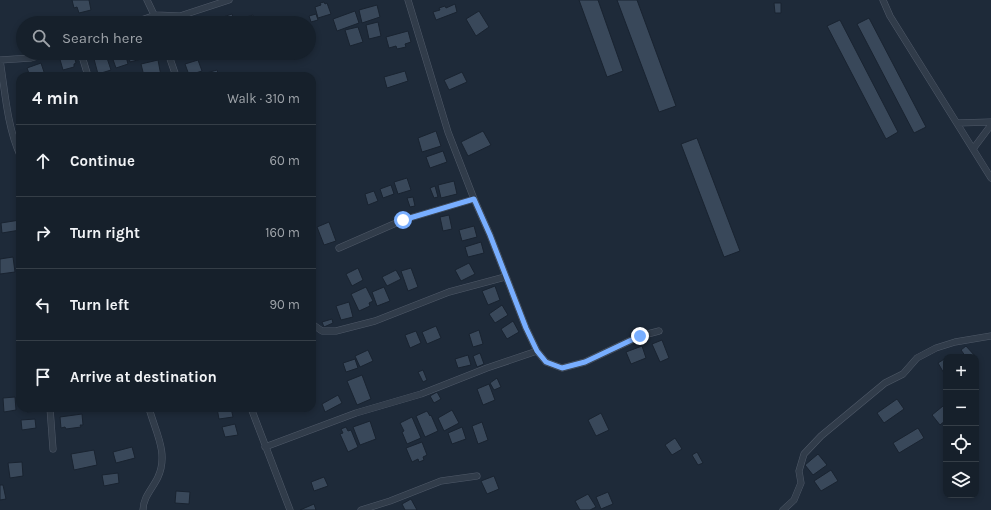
<!DOCTYPE html>
<meta charset="utf-8">
<style>
body{margin:0;font-family:Karla,sans-serif;background:#1f2833;color:#f1f3f6}
.controls{position:absolute;right:12px;bottom:12px;display:grid;overflow:hidden;border-radius:8px;box-shadow:0 2px 6px #0003}
.controls button{width:36px;height:36px;display:grid;place-items:center;padding:0;border:0;border-bottom:1px solid #353e47;background:#16202b;color:#f1f3f6;font:20px sans-serif}
.stop{position:absolute;width:12px;height:12px;margin:-9px;border:3px solid #78aeff;border-radius:50%;background:#fff}
.stop.end{background:#78aeff;border-color:#fff;box-shadow:0 1px 4px #0008}
.list{margin:0;padding:0;list-style:none}
h2{display:flex;justify-content:space-between;align-items:center;height:52px;margin:0;padding:0 16px;font-size:17px}
h2 small{font-size:13px;font-weight:400;color:#9ea3a9}
.list li{display:grid;grid-template-columns:26px 1fr auto;gap:12px;align-items:center;box-sizing:border-box;height:72px;padding:0 16px;border-top:1px solid #353e47}
.list b{display:block;font-size:15px;white-space:nowrap}
.list em{font-size:13px;font-style:normal;color:#9ea3a9}
.icon{flex:none;width:22px;height:22px;fill:none;stroke:currentColor;stroke-width:2;stroke-linecap:round;stroke-linejoin:round}
.map{position:relative;flex:none;width:991px;height:510px;overflow:hidden}
.search{position:absolute;background:#16202b;box-shadow:0 2px 6px #0003;left:16px;top:16px;width:300px;height:44px;display:flex;align-items:center;gap:10px;box-sizing:border-box;padding:0 14px;border-radius:22px;color:#9ea3a9;font-size:15px}
.panel{position:absolute;background:#16202b;box-shadow:0 2px 6px #0003;left:16px;top:72px;width:300px;height:340px;border-radius:12px}
.map>svg:first-child{display:block}
.building{fill:#39485a;stroke:#192330}
.lines{fill:none;stroke-linecap:round;stroke-linejoin:round}
.street-casing{stroke:#4f5968;stroke-width:7}
.street{stroke:#313c4a;stroke-width:6}
.route{stroke:#78aeff;stroke-width:5}
</style>
<div class="map">
<svg width="991" height="510" viewBox="0 0 991 510">
<rect width="100%" height="100%" fill="#1e2a39"/>
<path class="building" d="M72 0H89L91 10 79 13 77 7 74 8Z
M579 0H598L623 71 607 77Z
M617 0H637L676 106 659 112Z
M324 2 325 4 327 3 331 14 318 18 315 7 321 5 320 3Z
M774 3H781V13H775Z
M455 4 457 12 436 20 433 12 440 10 439 8 445 6 446 8Z
M377 5 380 17 362 23 359 10Z
M355 11 359 23 337 31 333 19Z
M479 11 489 27 476 36 466 19Z
M232 14 235 23H222L220 18Z
M316 14 318 20 311 22 309 16Z
M253 15 255 23H245L243 18Z
M869 18 926 127 914 133 857 24Z
M840 20 898 132 886 139 827 26Z
M378 22 381 36 369 39 366 25Z
M358 27 363 42 350 46 345 30Z
M408 31 411 42 405 44 406 47 397 49 396 46 389 48 386 37Z
M71 53 72 59H75L76 63 74 64V67L63 70 59 56Z
M116 53H125L128 64 116 68 111 54Z
M128 53H143L145 58 130 62Z
M106 55 111 70 98 74 94 59Z
M158 60 161 76H144L141 64Z
M198 60 202 71 189 75 185 64Z
M41 63 45 75 30 76 27 68Z
M217 70 219 76H203V74Z
M405 71 408 81 387 88 384 77Z
M462 72 467 82 449 90 444 80Z
M436 131 441 146 422 152 418 138Z
M483 131 491 145 468 156 461 142Z
M697 138 740 251 724 257 681 144Z
M443 151 447 162 430 168 426 157Z
M407 178 411 190 398 194 394 182Z
M454 181 457 194 441 198 438 185Z
M391 185 394 194 383 198 380 189Z
M435 186 438 197 434 198 430 188Z
M374 191 378 201 368 205 365 194Z
M413 197 415 206 410 207 407 198Z
M449 215 452 229 443 231 440 217Z
M20 220V230L2 233 1 223Z
M329 222 336 241 324 245 317 227Z
M474 226 477 237 462 241 459 230Z
M481 242 484 253 468 257 465 247Z
M13 257 15 272 0 274V259Z
M469 263 475 274 461 281 455 270Z
M358 268 363 280 352 286 346 274Z
M411 268 418 287 408 291 401 271Z
M396 270 401 279 387 286 382 277Z
M495 286 500 300 488 305 482 291Z
M366 287 373 301 369 303 370 306 359 311 351 294Z
M384 287 390 301 377 306 372 292Z
M349 302 353 317 341 320 336 306Z
M502 305 508 315 495 323 489 314Z
M332 319 333 323 324 327 322 322Z
M513 321 519 332 507 339 501 329Z
M436 326 441 338 427 344 422 332Z
M479 330 483 344 473 347 469 334Z
M416 331 421 343 410 348 405 335Z
M662 340 669 358 660 362 652 344Z
M642 346 646 358 631 364 626 352Z
M966 346 975 356 974 357H966L961 350Z
M368 350 373 361 360 367 355 356Z
M480 353 484 364 477 367 473 356Z
M468 355 471 365 458 368 455 359Z
M946 358V374L945 375 938 363Z
M355 359 358 368 346 372 343 363Z
M423 370 427 380 423 382 418 372Z
M362 375 371 399 357 405 347 381Z
M497 378 501 387 494 390 490 383Z
M489 384 495 400 483 405 477 389Z
M437 392 441 399 434 403 430 396Z
M338 395 342 403 325 412 322 404Z
M15 397 16 410 4 412 3 398Z
M897 399 904 409 884 423 877 413Z
M943 406 946 410V420L940 425 932 415Z
M26 408H37L38 411 27 412Z
M217 408H231L233 417 219 419Z
M452 410 459 423 444 431 438 418Z
M427 411 430 416 431 415 438 431 425 437 416 416Z
M601 413 609 430 596 436 588 420Z
M82 414 83 425H80L81 427 66 429 65 427 61 428 60 417Z
M412 417 421 438 407 444 402 432 404 431 400 423Z
M35 419 36 428 22 430 21 420Z
M370 421 376 439 360 445 353 427Z
M482 422 488 440 478 444 472 426Z
M235 424 238 435 225 437 222 427Z
M346 427 348 431 351 430 358 447 348 452 340 434 343 433 341 429Z
M462 427 466 439 452 444 448 433Z
M918 428 924 438 899 453 893 443Z
M675 438 682 449 672 455 665 445Z
M422 442 427 455 423 457 424 460 419 462 418 459 412 462 406 448Z
M132 447 135 458 116 463 113 452Z
M94 450 97 465 74 470 71 454Z
M697 452 703 463 698 465 692 455Z
M818 454 827 465 813 475 805 465Z
M22 462 23 476 10 478 8 463Z
M831 470 838 481 821 491 814 481Z
M118 473 119 483 104 486 102 475Z
M494 476 499 489 487 494 481 481Z
M324 477 328 486 314 491 311 482Z
M0 485H3L6 499 0 500Z
M176 491 190 492 189 504 175 503Z
M608 492 613 504 601 509 596 497Z
M588 494 596 507 590 510H580L575 501Z
M411 499 417 510H405L402 504Z
M314 504 316 510H300Z"/>
<g class="lines">
<defs>
<path id="street" d="M147 0 158 23
M408 0 448 132 474 199 490 235 526 328 537 351 546 362 562 368 585 362 640 336 659 331
M883 0 890 16 991 178
M132 23 156 15 180 16 229 0
M81 53 88 76
M168 53 176 76
M0 60C5 91 7 126 20 155
M0 60 31 58 48 53
M957 123 991 122
M973 149 991 125
M339 248 403 220 474 199
M312 324 322 331H336L375 321 449 292 505 277
M50 408 53 449
M251 408 290 510
M265 447 356 413 421 394 487 368 537 351
M143 510C143 497 153 488 158 477 169 453 155 431 149 408
M361 510 390 501 441 481 477 476
M783 510 794 500 801 483 799 471 804 454 821 436 885 383 903 374 917 358 936 348 955 342 991 336"/>
</defs>
<use href="#street" class="street-casing"/>
<use href="#street" class="street"/>
</g>
<g class="lines">
<path class="route" d="M403 220 474 199 490 235 526 328 537 351 546 362 562 368 585 362 640 336"/>
</g>
</svg>
<div class="controls">
<button>+</button>
<button>−</button>
<button><svg class="icon" aria-label="locate" viewBox="0 0 24 24"><circle cx="12" cy="12" r="6"/><path d="M12 2v4M12 18v4M2 12h4M18 12h4"/></svg></button>
<button><svg class="icon" aria-label="layers" viewBox="0 0 24 24"><path d="M12 4l9 5-9 5-9-5zM3 14l9 5 9-5"/></svg></button>
</div>
<div class="stop" style="left:403px;top:220px"></div>
<div class="stop end" style="left:640px;top:336px"></div>
<div class="search"><svg class="icon" aria-label="search" viewBox="0 0 24 24"><circle cx="10" cy="10" r="6"/><path d="M15 15l6 6"/></svg>Search here</div>
<section class="panel">
<h2>4 min<small>Walk · 310 m</small></h2>
<ul class="list">
<li><svg class="icon" aria-label="ahead" viewBox="0 0 24 24"><path d="M12 20V5M6 11l6-6 6 6"/></svg><div><b>Continue</b></div><em>60 m</em></li>
<li><svg class="icon" aria-label="right" viewBox="0 0 24 24"><path d="M7 20v-9h11M14 6l5 5-5 5"/></svg><div><b>Turn right</b></div><em>160 m</em></li>
<li><svg class="icon" aria-label="left" viewBox="0 0 24 24"><path d="M17 20v-9H6M10 6l-5 5 5 5"/></svg><div><b>Turn left</b></div><em>90 m</em></li>
<li><svg class="icon" aria-label="arrive" viewBox="0 0 24 24"><path d="M6 21V4h12l-3 4 3 4H6"/></svg><div><b>Arrive at destination</b></div></li>
</ul>
</section>
</div>
